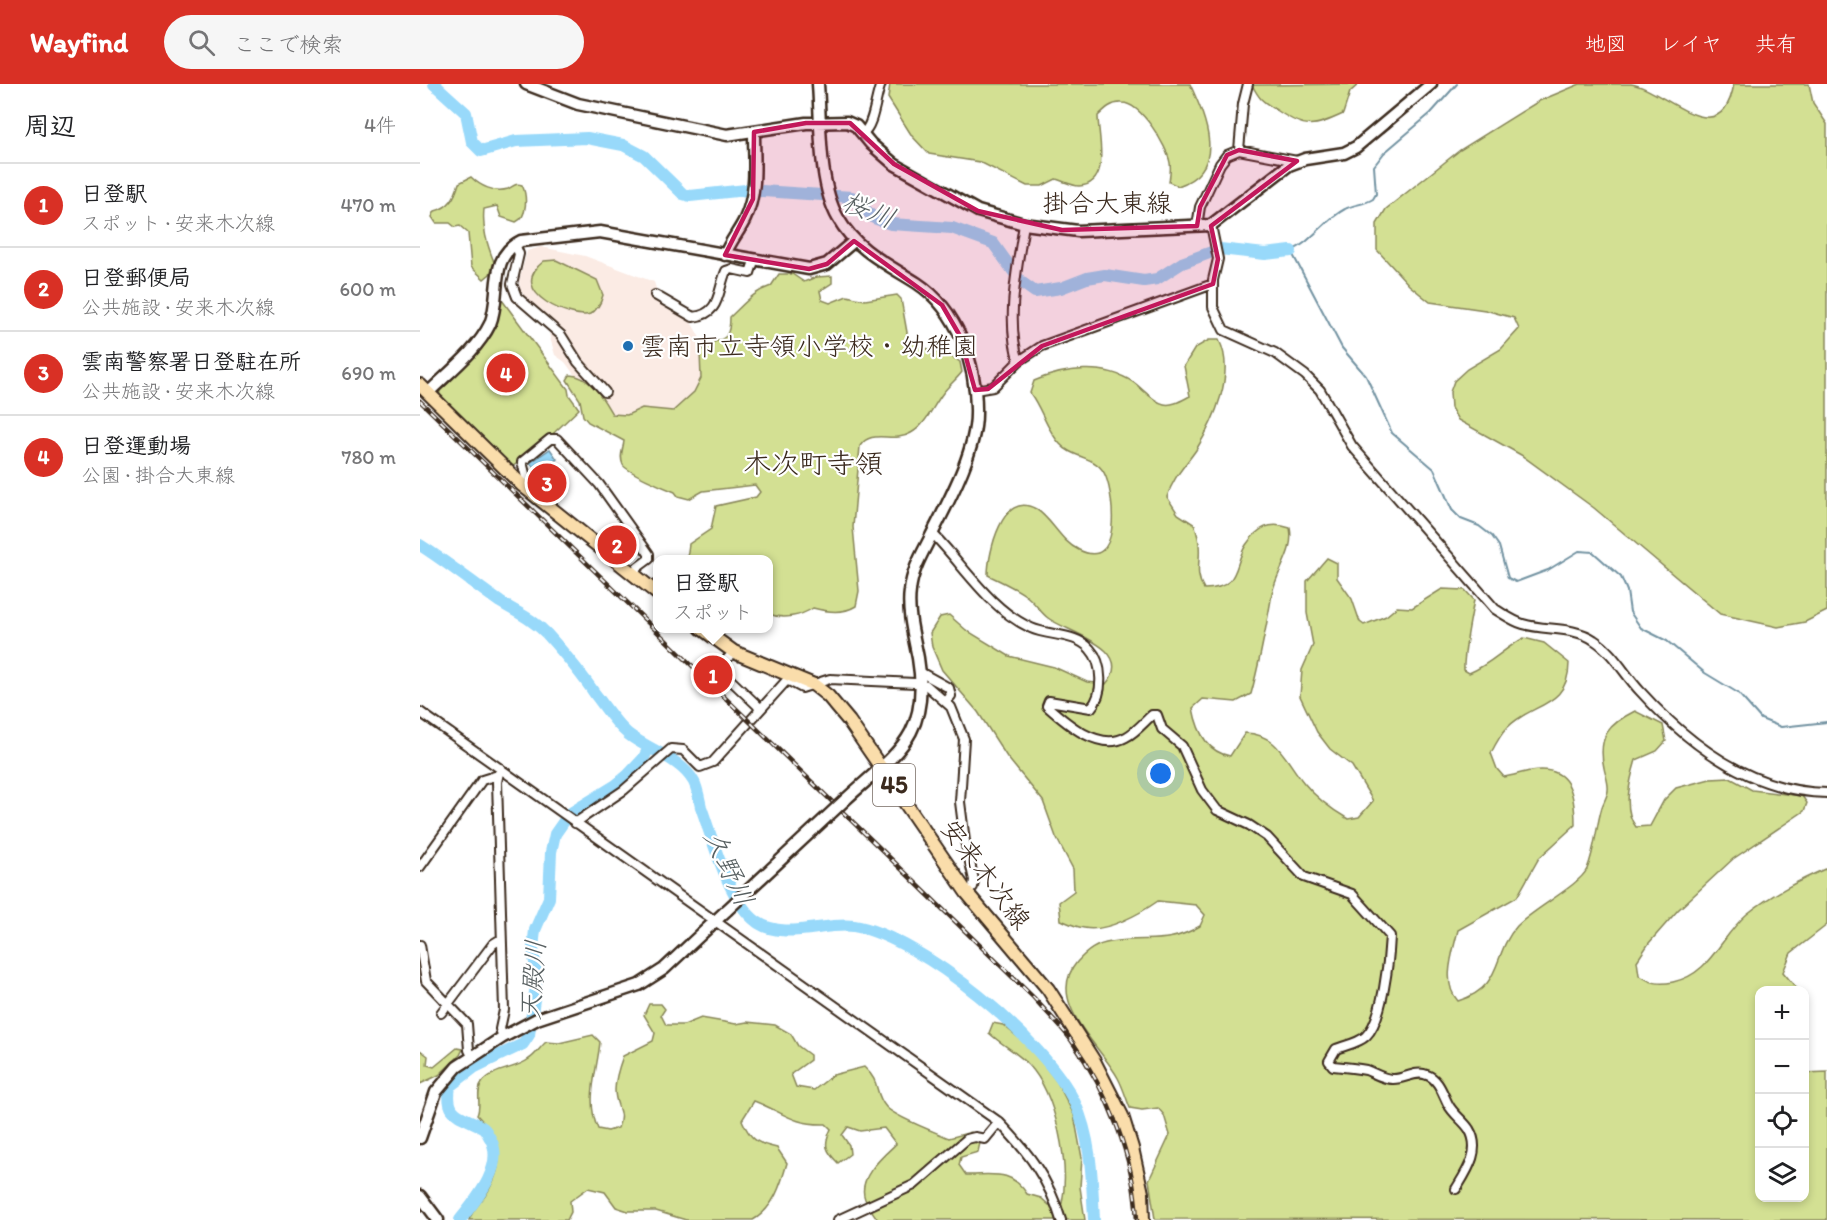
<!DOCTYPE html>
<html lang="ja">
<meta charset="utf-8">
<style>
body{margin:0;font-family:Itim,"Klee One",sans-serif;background:#f6f6f6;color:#202124}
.controls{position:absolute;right:18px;bottom:18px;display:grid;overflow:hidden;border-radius:12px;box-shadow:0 3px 9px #0003}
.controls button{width:54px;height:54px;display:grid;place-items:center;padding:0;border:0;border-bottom:2px solid #e0e0e0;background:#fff;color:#202124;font:30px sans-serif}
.you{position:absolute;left:741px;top:690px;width:21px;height:21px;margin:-15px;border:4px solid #fff;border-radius:50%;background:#1a73e8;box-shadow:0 0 0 9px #1a73e833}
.badge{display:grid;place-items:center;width:39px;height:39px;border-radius:50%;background:#d93025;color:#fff;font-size:20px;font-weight:700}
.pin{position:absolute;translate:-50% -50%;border:3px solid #fff;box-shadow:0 2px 6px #0006}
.popup{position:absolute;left:233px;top:471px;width:120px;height:78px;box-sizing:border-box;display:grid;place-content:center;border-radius:12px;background:#fff;filter:drop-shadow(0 2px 4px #0005);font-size:20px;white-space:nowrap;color:#757577}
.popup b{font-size:22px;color:#202124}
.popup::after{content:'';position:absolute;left:50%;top:100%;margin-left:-12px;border:12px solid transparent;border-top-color:#fff}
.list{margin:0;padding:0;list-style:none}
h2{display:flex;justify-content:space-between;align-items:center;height:78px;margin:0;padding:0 24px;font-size:26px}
h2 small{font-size:20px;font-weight:400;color:#757577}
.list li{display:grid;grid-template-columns:39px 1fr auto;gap:18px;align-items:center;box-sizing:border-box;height:84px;padding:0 24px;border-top:2px solid #e0e0e0}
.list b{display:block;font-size:22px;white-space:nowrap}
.list p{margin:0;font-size:20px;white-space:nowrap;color:#757577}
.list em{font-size:20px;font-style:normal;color:#757577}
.icon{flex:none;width:33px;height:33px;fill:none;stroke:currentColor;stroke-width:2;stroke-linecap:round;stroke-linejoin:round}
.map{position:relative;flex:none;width:1407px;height:1136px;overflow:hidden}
header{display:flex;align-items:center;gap:36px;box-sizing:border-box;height:84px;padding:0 30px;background:#d93025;color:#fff}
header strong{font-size:28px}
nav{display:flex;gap:33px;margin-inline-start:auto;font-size:21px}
.search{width:420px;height:54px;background:#f6f6f6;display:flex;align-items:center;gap:15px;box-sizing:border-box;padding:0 21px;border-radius:33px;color:#757577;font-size:22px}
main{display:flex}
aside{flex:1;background:#fff}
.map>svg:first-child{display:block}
.built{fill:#fbebe4}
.green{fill:#d3e093;stroke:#878558;stroke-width:1.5}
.water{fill:#98d9fa;stroke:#7393a2;stroke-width:1.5}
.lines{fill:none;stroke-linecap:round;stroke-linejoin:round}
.stream{stroke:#7393a2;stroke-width:2}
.river{stroke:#98d9fa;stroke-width:12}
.street-casing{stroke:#3b2a1e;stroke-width:12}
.secondary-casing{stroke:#3b2a1e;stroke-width:15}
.primary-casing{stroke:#3b2a1e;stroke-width:16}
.street{stroke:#fff;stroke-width:8}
.secondary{stroke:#fff;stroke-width:10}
.primary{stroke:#faddab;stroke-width:12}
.rail-casing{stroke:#3b2a1e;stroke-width:4.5}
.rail{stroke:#fff;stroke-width:2;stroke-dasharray:7;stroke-linecap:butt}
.secondary-bridge-casing{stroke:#3b2a1e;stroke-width:15;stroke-linecap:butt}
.secondary-bridge{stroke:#fff;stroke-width:10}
.marked{fill:#c2185b;fill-opacity:0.2;stroke:#c2185b;stroke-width:4.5;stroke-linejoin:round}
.poi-dot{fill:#1f6fb2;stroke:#fff;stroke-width:2}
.labels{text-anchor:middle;stroke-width:4.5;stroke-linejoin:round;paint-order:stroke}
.shield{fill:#fff;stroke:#766a62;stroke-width:1.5}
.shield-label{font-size:24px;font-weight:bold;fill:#3b2a1e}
.street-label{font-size:26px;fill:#3b2a1e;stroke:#fff}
.poi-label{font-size:26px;fill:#3b2a1e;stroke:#fff;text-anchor:start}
.water-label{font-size:27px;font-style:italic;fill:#575f60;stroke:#fff}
.quarter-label{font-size:28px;fill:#3b2a1e;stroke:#fff}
</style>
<header>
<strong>Wayfind</strong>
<div class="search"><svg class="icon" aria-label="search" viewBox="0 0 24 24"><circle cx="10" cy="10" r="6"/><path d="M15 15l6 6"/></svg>ここで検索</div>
<nav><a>地図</a><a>レイヤ</a><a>共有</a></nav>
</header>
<main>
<aside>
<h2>周辺<small>4件</small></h2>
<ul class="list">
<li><span class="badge">1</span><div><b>日登駅</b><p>スポット · 安来木次線</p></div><em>470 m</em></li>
<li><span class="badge">2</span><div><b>日登郵便局</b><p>公共施設 · 安来木次線</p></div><em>600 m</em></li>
<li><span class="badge">3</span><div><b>雲南警察署日登駐在所</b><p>公共施設 · 安来木次線</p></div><em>690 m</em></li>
<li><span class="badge">4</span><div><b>日登運動場</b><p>公園 · 掛合大東線</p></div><em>780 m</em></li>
</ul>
</aside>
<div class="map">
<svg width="1407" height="1136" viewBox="0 0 1407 1136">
<rect width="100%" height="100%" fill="#fff"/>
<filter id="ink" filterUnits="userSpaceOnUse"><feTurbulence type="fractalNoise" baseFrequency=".0167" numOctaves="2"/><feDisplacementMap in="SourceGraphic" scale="12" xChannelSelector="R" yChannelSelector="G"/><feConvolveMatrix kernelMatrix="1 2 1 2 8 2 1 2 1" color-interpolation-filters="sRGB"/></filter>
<g filter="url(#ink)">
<path class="built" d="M121 163 165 172 234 198 239 214 256 223 270 236 280 254 293 294 277 321 200 344 171 314 145 278 135 271 129 250 138 241 104 212 100 205 99 197 107 167Z"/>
<path class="green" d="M470 0H770C786 35 808 85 758 102L749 98C750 92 751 85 750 79 747 62 721 19 702 19 692 18 685 25 678 32 678 52 692 101 659 102 652 102 643 97 636 95L622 102H607L560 78 509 70 492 52 468 14Z
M939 0 930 8 923 30C893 44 885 45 858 27 843 17 841 18 832 1Z
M1160 0C1176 0 1195 0 1211 0 1245 5 1301 72 1314 0H1389L1393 19 1407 40V527L1385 538 1358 543 1300 530 1174 424 1101 371 1038 336 1031 324 1030 308 1034 297 1047 285 1081 265 1099 245 1094 234 1065 226 1010 218 989 201 957 166V140L966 125 1040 66 1119 17Z
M51 93C60 102 74 109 88 105 94 102 95 99 102 101 107 111 108 133 96 138L81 133 77 122 64 125C62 144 67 160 74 178L70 190 64 195 51 183 48 149 40 142 35 143 30 139H16L12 133 15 127C30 123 35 113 39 99Z
M136 176 177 196 183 211C181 219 178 226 170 230 155 236 83 209 124 177Z
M359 190H372L384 198 396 193 412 192V199L400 207 402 216 410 219 427 212 445 216 477 211 481 215 488 254C507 270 524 265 540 278L542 288C536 296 529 301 523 309 513 322 506 341 491 349 473 360 452 344 440 362L433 443 439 507 436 522C423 530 408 528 393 524 381 532 363 536 349 530L348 476 267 475 269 460 291 445 296 422 336 413 340 408 335 401 283 407 269 415 258 412 255 408C245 404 207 388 203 381 199 373 203 365 204 357L168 338 163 332 160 316 147 296 150 291C171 292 183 315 192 330L207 331 222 324 253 327 274 308 281 294 280 268C295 249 310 266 310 233 324 220 333 208 351 202Z
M82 216 148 305 149 311 159 325 116 366 93 382 19 315 20 306 63 257Z
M789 256H799C816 289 794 337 776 366 765 382 753 393 747 413L758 430 775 441C776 448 779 454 779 461 781 477 774 489 784 505 821 505 813 481 826 461 838 443 850 437 870 444 875 468 856 487 852 510 846 544 840 577 831 610L816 618 783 615 773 624C777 646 786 668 810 672L825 649C858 650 865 676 884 699 896 714 911 725 928 735L939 733 953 717 932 682 910 665 897 648 880 612 882 586 893 561 887 529V497L907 474 917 479V494L932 515 940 538 944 541 966 532 977 523 992 524 1022 505 1045 506 1054 516C1051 533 1043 570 1044 586L1049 589C1070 581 1084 564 1104 554L1124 559 1149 579C1149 624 1110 619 1087 644 1080 651 1075 661 1071 669L1077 685 1084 693C1094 692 1102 688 1111 687 1151 680 1155 711 1155 741L1119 774 1097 813 1038 846C1033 868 1021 899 1038 917 1085 902 1071 871 1097 842 1113 825 1160 801 1167 785 1175 766 1176 743 1182 723 1184 717 1188 711 1188 706 1189 699 1185 690 1184 684 1177 652 1189 640 1215 627L1243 641 1246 657 1237 667 1216 676C1210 696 1202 725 1216 743L1230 742 1244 716 1256 704 1290 695 1310 694 1332 706 1382 712 1387 719 1384 727 1313 775 1258 826 1229 859 1217 877 1219 891C1230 899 1239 901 1253 898 1291 890 1300 853 1327 830 1352 810 1378 797 1407 784V841L1371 869 1363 888 1378 906H1340V1114H1384L1385 989 1407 988V1136L735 1135 729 1096 750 1051 744 1031 738 1024 722 1026 710 1024C706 1014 703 1003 698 994 681 962 624 917 657 878 667 867 676 860 691 858 728 852 746 862 780 842L785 831 776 821 738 817C721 829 686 849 664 844 656 843 648 839 641 836L639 818 654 807 653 785 636 753 623 717 587 673 558 628 522 586 512 563 510 549 520 533 529 531 546 546 589 572 634 583 667 598 686 600C717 564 646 548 628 534 620 528 614 517 605 511 594 503 580 497 568 491 568 470 582 405 616 425 632 435 641 458 659 466 702 487 694 414 686 393 678 371 654 376 640 360 626 345 622 325 610 309L614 297C644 284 684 279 713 298 722 304 733 318 744 320 753 322 762 316 770 312L764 282 775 264Z
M229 920H241L245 925 241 931 246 941H264L281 934 316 940 327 938 355 941 371 950 378 962 390 971V976L371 990 376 1003 394 1006 413 991 444 983C462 999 453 1008 466 1023 475 1033 515 1048 529 1054L551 1048 560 1059 558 1068 541 1073 539 1081 546 1091C573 1091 591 1085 607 1110L621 1114 629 1121 642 1119C650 1081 636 1010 609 981 598 969 582 961 569 949L573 939 583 941 611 964 637 998 654 1031 662 1074 660 1103 665 1136H458C454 1130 448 1122 445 1115 437 1094 462 1073 476 1060L464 1044 440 1047 428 1043 422 1051 429 1061 430 1070 418 1079C406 1067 403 1061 411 1045L406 1040C372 1041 363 1028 334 1017L322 1036C330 1055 337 1060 357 1064L367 1079C361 1100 354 1124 333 1136H266L236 1127H208L196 1123 185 1108 168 1104 150 1117 151 1128 147 1136H49C52 1127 59 1120 65 1112 86 1080 83 1058 57 1031 62 1021 55 1009 62 999 73 984 95 986 109 975 116 971 120 963 126 958L139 959 173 951 180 958C177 988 165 1017 178 1045L188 1047 198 1044C205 1027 195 1023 195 1006 195 995 199 983 203 972L233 957 235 949 224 931Z
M37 964 43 965 40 971 19 991 0 1000V966L8 972 7 981 14 983Z"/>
<path class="water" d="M130 365 137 375 118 389 110 379Z"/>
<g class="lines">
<path class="stream" d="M1037 0 1011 29 964 69 954 82 956 110 953 115C944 121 934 120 925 125 904 136 892 158 871 167L922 264 946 292 972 349 1014 385 1032 426 1041 435 1059 442 1072 452 1079 462 1088 494 1096 498 1128 486 1159 467 1173 468 1201 493 1207 507 1210 528 1221 544 1247 557 1285 589 1318 609 1341 635 1361 643 1407 638"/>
<path class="river" d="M14 0 46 29 52 58 61 67 96 57 167 54 203 61 224 72 263 110 270 112 326 106 432 113 454 134 471 140 532 144 573 159 601 198 615 208 641 204 667 194 685 191 724 197 737 195 762 179 800 165 845 170 871 167
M0 461C28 479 53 499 80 518 96 528 113 535 127 550 144 569 161 589 175 610 186 624 194 638 208 650 228 666 261 674 274 698 278 706 279 715 281 723 293 756 308 816 337 838 364 857 404 838 434 842 501 853 627 958 655 1019 672 1056 672 1097 674 1136
M40 1136C56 1116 86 1081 70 1054 68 1051 66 1045 62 1043 41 1030 25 1034 30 1002L55 983 103 960 109 951 117 894 113 864 115 846 129 814 131 768 135 750 149 730 196 701 208 691 223 675 229 664"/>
<defs>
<path id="street" d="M443 49C454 41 455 14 461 0
M819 66 823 20 828 0
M791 141 798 175 793 196V223L804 246 855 269 885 291 900 306 932 362 1075 525C1085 531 1093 537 1103 540 1126 547 1154 542 1174 556 1193 568 1205 591 1220 607 1268 660 1332 708 1407 709
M777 142 780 123 800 80 807 71 819 66 877 77
M95 160 99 170 92 200 97 213 141 251 158 278 185 308
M235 211 273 233C301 230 297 208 306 187L312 185 330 189 334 177
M599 277C585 238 598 180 604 140
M555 306 573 303 599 277 622 262 793 200
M102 401 106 393 102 378 130 355H137L179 400 229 470V475L210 489
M512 449C543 480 569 525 611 544 628 552 657 549 670 565 683 579 684 610 671 624L629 617 627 622C646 639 679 668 706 653 716 648 724 638 732 631H737L742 645 762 662 782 706 797 726 829 741 847 753 884 793 932 810 970 852C969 874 963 936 946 952 939 959 926 961 916 965L909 977 913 982C924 983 935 984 946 986 954 989 963 995 972 995 984 996 995 986 1007 991 1019 995 1023 1011 1028 1020 1033 1030 1043 1036 1049 1045 1062 1066 1047 1087 1036 1105
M314 568 298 584 338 622 339 626
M500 588 529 604 531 612 526 617
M506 601 531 623 544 655 540 718 545 757 554 796 553 803 547 809
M0 628 579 1038C608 1068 629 1095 641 1136
M80 684 77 698 84 926 80 945 83 953
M155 739 204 706 251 665 263 666 280 683 293 678 367 596 382 604 410 595 495 599
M0 783 62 696 78 691
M0 861 6 897 47 940 49 966 52 972
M21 929 73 860 81 855
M418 1136 494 1101 547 1055 555 1053 565 1055 579 1038"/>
<path id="secondary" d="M106 0 158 20 307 51 386 39 427 38 436 42 451 60 474 80 558 127 604 140 658 147 791 141 869 81 885 75 924 69 936 63 1011 0
M398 0C401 39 398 99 418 134 436 166 467 180 497 199 538 226 557 281 556 330 556 368 528 418 511 452 502 470 492 486 490 507 487 528 494 553 498 574 511 652 477 668 425 716
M305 171C310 157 319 148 325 135 338 107 334 78 334 48
M8 309C29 288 57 267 70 240 82 211 67 174 101 157L180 148 389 185 407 180 434 157
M0 1054 16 1008 37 983 83 953 117 935 219 901 244 885 307 826
M0 1112 18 1136"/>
<path id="primary" d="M0 301 102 401 238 510
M281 544 314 568 394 601 408 612 429 637 547 809 628 905 674 977 702 1032 712 1064 722 1109 723 1136"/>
</defs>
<use href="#street" class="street-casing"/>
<use href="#secondary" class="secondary-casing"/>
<use href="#primary" class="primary-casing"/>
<use href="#street" class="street"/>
<use href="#secondary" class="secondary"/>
<use href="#primary" class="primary"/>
<defs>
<path id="rail" d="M0 317 614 914C626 928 640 941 651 956 688 1008 714 1072 717 1136"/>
</defs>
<use href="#rail" class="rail-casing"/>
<use href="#rail" class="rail"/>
<defs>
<path id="secondary-bridge" d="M307 826 425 716"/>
</defs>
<use href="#secondary-bridge" class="secondary-bridge-casing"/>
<use href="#secondary-bridge" class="secondary-bridge"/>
</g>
</g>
<path class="marked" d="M386 39H430L474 80 558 127 642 146 777 142 780 123 807 71 819 66 877 77 791 142 798 175 793 200 622 262 568 305 555 306 540 252 522 221 434 157 407 180 389 185 305 171 333 115 334 48Z"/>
<circle class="poi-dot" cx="208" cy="262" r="6"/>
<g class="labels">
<rect class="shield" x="453" y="680" width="42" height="42" rx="4.5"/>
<g class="shield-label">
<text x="474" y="709">45</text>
</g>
<g class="street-label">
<text x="687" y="128">掛合大東線</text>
<text transform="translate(566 790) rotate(53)" y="9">安来木次線</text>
</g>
<g class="poi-label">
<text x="220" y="271">雲南市立寺領小学校・幼稚園</text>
</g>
<g class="water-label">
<text transform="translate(449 126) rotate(22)" y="9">桜川</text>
<text transform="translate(309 784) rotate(65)" y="9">久野川</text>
<text transform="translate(113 896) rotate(-86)" y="9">天殿川</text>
</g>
<g class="quarter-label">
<text x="393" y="389">木次町寺領</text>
</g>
</g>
</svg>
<div class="controls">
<button>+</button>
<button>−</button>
<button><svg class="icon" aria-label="locate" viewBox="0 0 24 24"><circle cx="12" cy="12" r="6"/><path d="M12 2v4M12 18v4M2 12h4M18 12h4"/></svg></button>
<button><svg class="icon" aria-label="layers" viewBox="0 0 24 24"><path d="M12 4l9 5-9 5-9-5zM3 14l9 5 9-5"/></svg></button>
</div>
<div class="you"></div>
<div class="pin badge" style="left:293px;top:591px">1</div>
<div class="popup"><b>日登駅</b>スポット</div>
<div class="pin badge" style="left:197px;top:461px">2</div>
<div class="pin badge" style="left:127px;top:399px">3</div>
<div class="pin badge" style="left:86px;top:289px">4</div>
</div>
</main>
